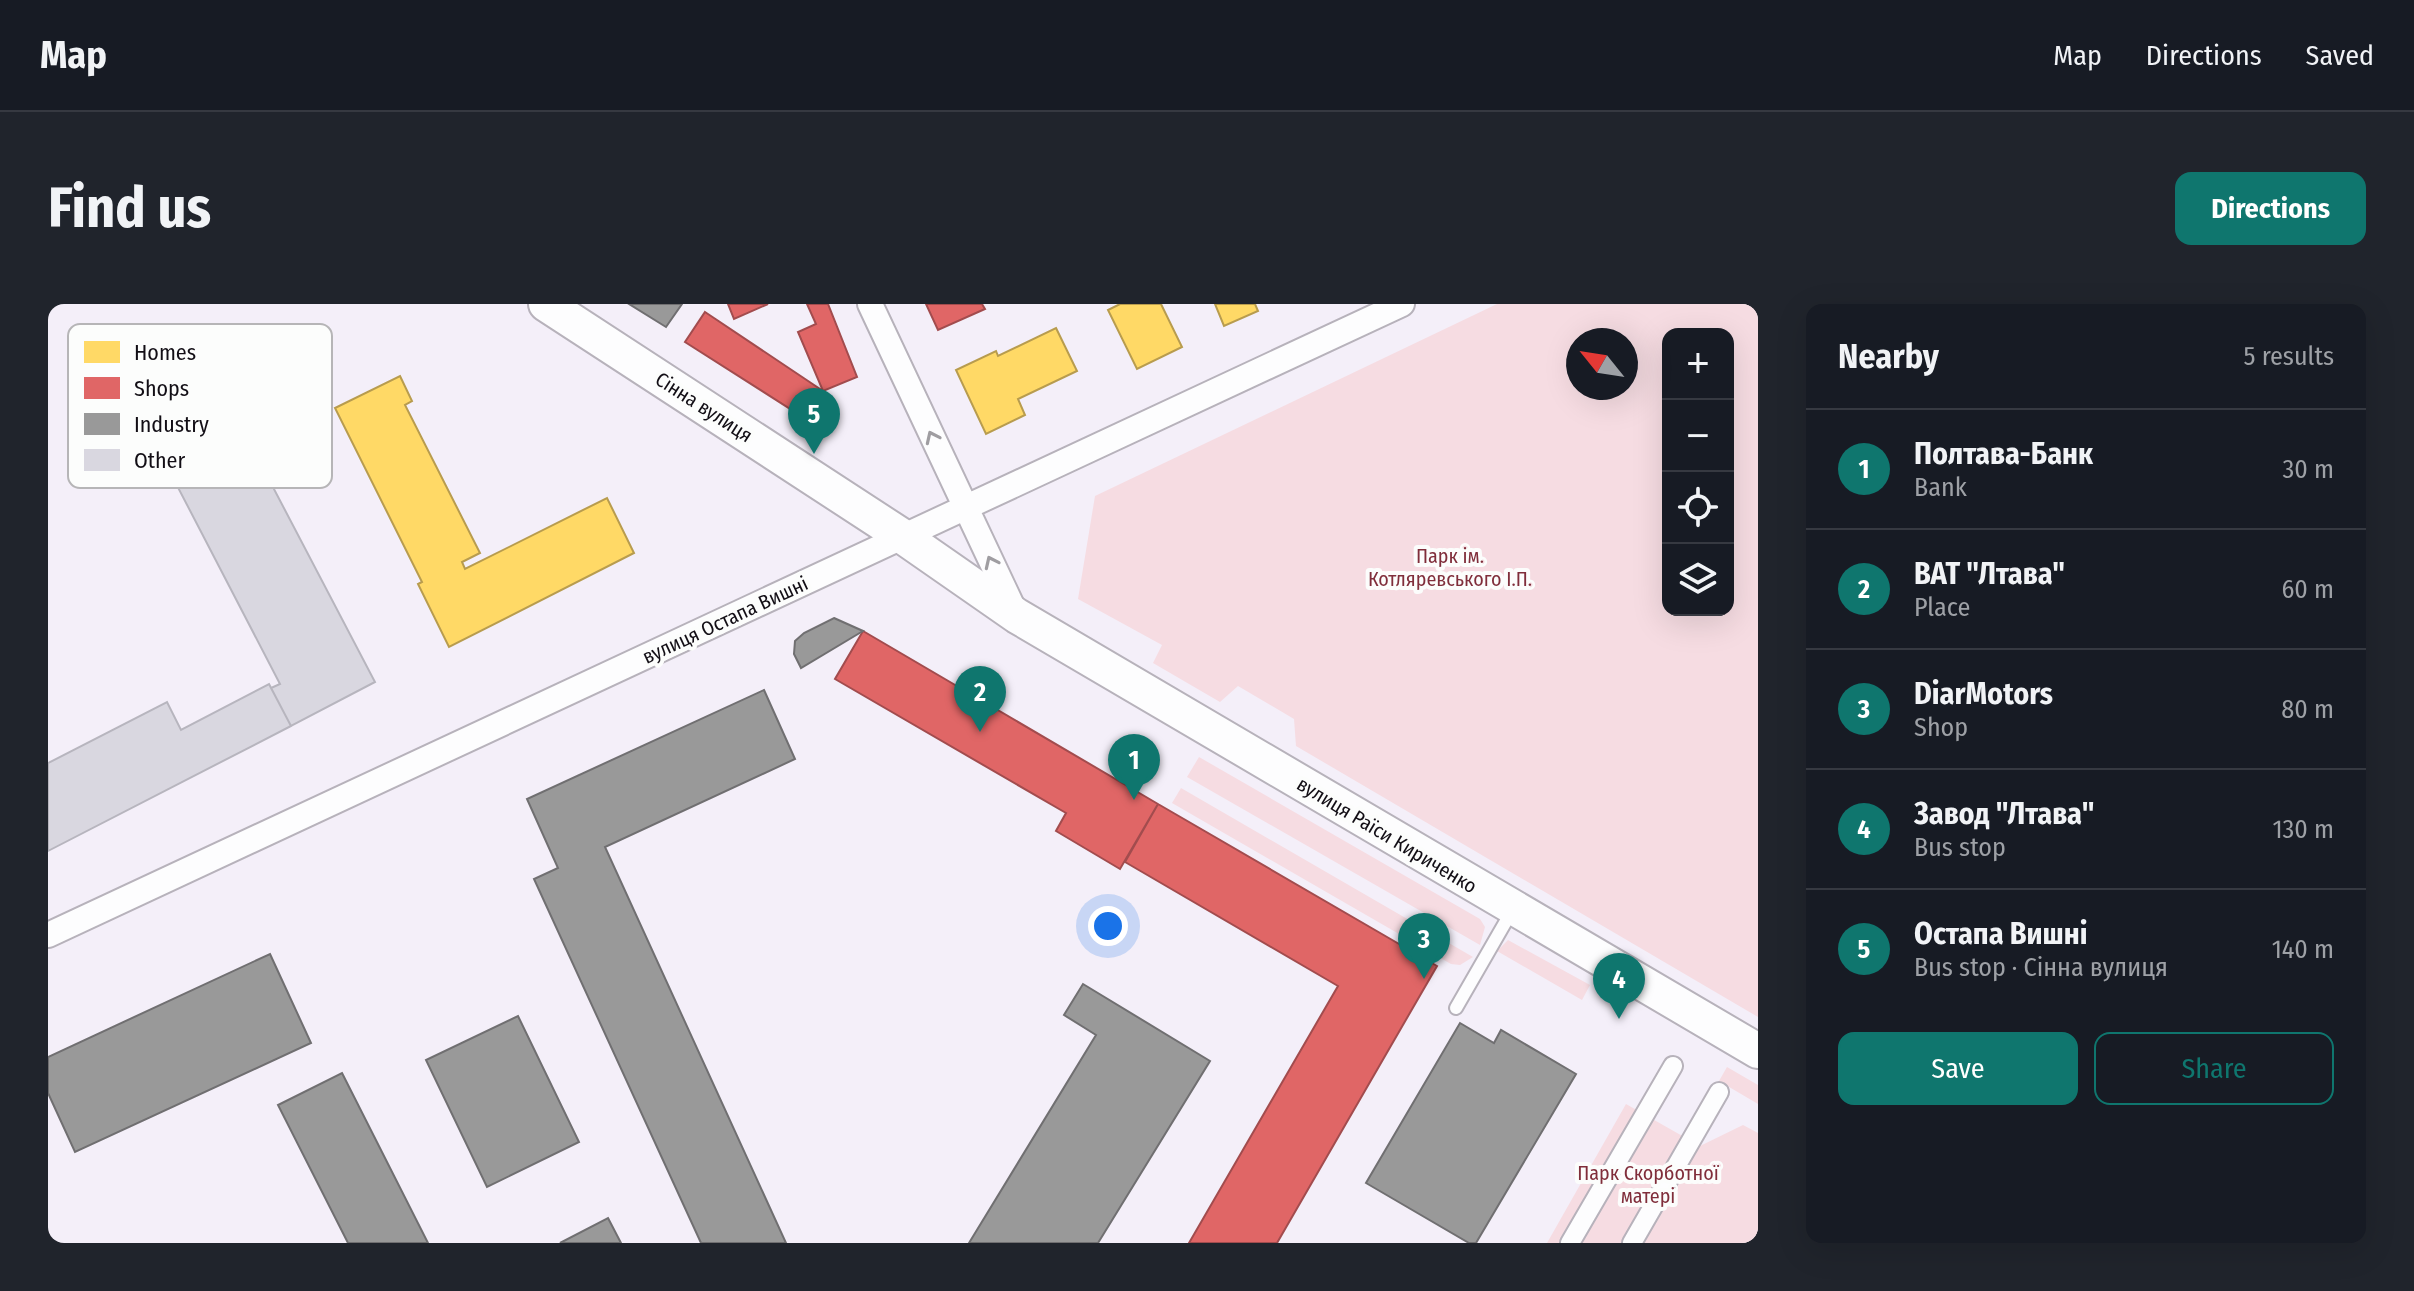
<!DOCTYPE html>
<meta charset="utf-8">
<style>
body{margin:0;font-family:"Fira Sans Condensed",sans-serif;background:#20242c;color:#f1f3f6}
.controls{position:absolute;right:24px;top:24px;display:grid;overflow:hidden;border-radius:16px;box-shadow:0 8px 32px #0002}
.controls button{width:72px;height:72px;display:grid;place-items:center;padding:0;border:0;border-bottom:2px solid #363941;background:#171b24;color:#f1f3f6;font:40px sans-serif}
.compass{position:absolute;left:1518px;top:24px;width:72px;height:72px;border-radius:50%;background:#171b24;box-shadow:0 8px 32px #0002;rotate:300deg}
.you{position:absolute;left:1060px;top:622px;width:28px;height:28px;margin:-20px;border:6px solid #fff;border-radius:50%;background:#1a73e8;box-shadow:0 0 0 12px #1a73e833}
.badge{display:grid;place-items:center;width:52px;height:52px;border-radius:50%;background:#0f766e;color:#fff;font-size:26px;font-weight:700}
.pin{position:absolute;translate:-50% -66px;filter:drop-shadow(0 2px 4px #0008)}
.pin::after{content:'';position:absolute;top:42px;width:28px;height:24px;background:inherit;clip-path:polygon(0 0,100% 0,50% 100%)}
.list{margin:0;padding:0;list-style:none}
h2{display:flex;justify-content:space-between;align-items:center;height:104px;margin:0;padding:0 32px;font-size:34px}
h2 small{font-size:26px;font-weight:400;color:#9ea1a6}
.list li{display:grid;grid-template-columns:52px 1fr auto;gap:24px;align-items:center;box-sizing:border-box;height:120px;padding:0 32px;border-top:2px solid #363941}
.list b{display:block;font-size:30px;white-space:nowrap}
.list p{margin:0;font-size:26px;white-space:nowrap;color:#9ea1a6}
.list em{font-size:26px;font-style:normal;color:#9ea1a6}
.actions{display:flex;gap:16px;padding:24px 32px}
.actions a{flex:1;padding:18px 0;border:2px solid #0f766e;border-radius:16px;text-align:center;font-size:28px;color:#0f766e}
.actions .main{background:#0f766e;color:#fff}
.icon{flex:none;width:44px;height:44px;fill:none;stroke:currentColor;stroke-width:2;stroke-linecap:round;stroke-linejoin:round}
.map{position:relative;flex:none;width:1710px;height:939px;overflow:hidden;border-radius:16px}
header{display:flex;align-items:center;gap:48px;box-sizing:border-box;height:112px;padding:0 40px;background:#171b24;border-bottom:2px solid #363941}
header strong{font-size:38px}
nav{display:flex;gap:44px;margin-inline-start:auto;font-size:28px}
.intro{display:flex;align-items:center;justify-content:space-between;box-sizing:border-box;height:192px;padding:0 48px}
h1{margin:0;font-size:56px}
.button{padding:20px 36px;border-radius:16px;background:#0f766e;color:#fff;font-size:28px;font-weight:700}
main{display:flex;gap:48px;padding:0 48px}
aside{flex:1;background:#171b24;border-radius:16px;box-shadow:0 8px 32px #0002}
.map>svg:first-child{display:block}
.green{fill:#f6dce2;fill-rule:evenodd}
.homes{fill:#ffd966;stroke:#b89c4e;stroke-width:2}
.shops{fill:#e06666;stroke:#a24c4e;stroke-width:2}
.industry{fill:#999;stroke:#706f71;stroke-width:2}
.building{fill:#d9d7e0;stroke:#b7b5be;stroke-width:2}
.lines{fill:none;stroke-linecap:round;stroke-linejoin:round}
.service-casing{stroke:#b7b2bb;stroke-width:16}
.pedestrian-casing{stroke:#b7b2bb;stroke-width:22}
.minor-casing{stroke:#b7b2bb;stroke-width:28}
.secondary-casing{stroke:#b7b2bb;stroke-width:38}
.service{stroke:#fdfdfe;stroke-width:12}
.pedestrian{stroke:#fdfdfe;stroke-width:18}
.minor{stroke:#fdfdfe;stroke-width:24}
.secondary{stroke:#fdfdfe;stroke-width:34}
.oneway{stroke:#9f9da1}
.labels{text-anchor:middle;stroke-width:8;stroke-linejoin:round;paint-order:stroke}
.street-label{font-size:20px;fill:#120e15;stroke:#fcfdfc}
.park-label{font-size:20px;fill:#802e3b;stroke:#fcfdfc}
.key{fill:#fcfdfc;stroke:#b6b5b7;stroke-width:2}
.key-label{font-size:22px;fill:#120e15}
</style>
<header>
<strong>Map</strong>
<nav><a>Map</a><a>Directions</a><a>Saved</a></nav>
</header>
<div class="intro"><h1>Find us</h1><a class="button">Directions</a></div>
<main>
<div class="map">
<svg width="1710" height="939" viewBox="0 0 1710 939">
<rect width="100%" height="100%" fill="#f4eff9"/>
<path class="green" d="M1449 0H1710V713L1248 442 1246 415 1190 382 1172 398 1105 359 1114 341 1030 295 1047 192ZM1680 30V306H1620V30ZM1578 36V84H1530V36Z
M1151 453 1432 615 1437 623 1432 641 1139 473Z
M1133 484 1425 653 1412 661 1403 660 1124 499Z
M1460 636 1542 681 1534 696 1449 647Z
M1679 763 1710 781V800L1671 777Z
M1578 800 1652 842 1695 821 1710 829V939H1499Z"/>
<path class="homes" d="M1072 0H1113L1134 43 1089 65 1060 6Z
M1167 0H1207L1210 7 1176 22Z
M1008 24 1029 67 970 95 977 111 938 130 908 66 948 47 950 52Z
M352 72 364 97 357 101 432 249 414 258 417 265 559 194 586 249 401 343 370 280 374 278 287 104Z"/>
<path class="shops" d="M680 0H720L686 15Z
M759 0H780L809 73 775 87 750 28 768 20Z
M878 0H934L937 5 890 26Z
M657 8 775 87 758 115 637 38Z
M815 327 1110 500 1072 565 1008 527 1018 509 787 375Z
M1110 500 1389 662 1229 939H1141L1290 682 1077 558Z"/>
<path class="industry" d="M581 0H634L618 23Z
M786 314 815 327 753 364 746 350 747 337 756 329Z
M716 386 747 455 557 543 738 939H653L486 575 510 564 479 495Z
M222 650 263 739 27 848 0 789V753Z
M1035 680 1162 757 1050 939H921L1048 731 1016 711Z
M470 712 531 838 439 883 378 756Z
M1412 719 1446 739 1453 726 1528 770 1428 939H1421L1318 879Z
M294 769 380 939H300L230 801Z
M560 914 573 939H512Z"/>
<path class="building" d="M183 103 327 378 243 422 223 384 232 380 122 168 113 173 99 147Z
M221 380 243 422 0 547V459L119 398 133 426Z"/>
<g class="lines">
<defs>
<path id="service" d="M1408 704 1465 605"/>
<path id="pedestrian" d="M1522 939 1625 762
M1584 939 1671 788"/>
<path id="minor" d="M822 0 968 310
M0 631 1354 0"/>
<path id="secondary" d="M498 0 854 232 969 312 1710 747"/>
</defs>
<use href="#service" class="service-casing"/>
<use href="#pedestrian" class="pedestrian-casing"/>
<use href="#minor" class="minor-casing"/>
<use href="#secondary" class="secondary-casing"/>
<use href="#service" class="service"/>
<use href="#pedestrian" class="pedestrian"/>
<use href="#minor" class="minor"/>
<use href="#secondary" class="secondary"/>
</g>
<defs><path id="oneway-chevron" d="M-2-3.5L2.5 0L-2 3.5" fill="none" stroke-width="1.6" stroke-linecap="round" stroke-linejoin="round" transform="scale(2)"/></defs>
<g class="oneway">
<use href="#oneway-chevron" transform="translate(884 133) rotate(-115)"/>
<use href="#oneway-chevron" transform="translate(943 258) rotate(-115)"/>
</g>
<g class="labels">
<g class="street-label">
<text transform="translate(656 103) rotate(33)" y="7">Сінна вулиця</text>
<text transform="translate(677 316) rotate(-25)" y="7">вулиця Остапа Вишні</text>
<text transform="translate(1339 531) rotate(31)" y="7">вулиця Раїси Кириченко</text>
</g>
<g class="park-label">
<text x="1402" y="259">Парк ім.<tspan x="1402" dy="23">Котляревського І.П.</tspan></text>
<text x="1600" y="876">Парк Скорботної<tspan x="1600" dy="23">матері</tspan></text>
</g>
</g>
<rect x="20" y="20" width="264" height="164" rx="12" class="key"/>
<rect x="36" y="37" width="36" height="22" fill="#ffd966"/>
<rect x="36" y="73" width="36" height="22" fill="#e06666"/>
<rect x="36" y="109" width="36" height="22" fill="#999"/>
<rect x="36" y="145" width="36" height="22" fill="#d9d7e0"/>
<g class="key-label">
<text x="86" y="56">Homes</text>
<text x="86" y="92">Shops</text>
<text x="86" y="128">Industry</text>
<text x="86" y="164">Other</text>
</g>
</svg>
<div class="controls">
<button>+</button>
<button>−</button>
<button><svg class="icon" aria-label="locate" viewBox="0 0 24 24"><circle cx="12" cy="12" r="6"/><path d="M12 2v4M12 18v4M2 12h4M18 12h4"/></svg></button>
<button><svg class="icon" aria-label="layers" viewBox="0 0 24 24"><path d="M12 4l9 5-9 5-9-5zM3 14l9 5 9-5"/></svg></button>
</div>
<svg class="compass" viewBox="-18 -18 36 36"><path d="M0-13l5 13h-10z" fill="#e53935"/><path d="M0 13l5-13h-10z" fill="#9ea1a6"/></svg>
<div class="you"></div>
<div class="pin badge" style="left:1086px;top:496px">1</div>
<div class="pin badge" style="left:932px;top:428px">2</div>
<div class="pin badge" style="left:1376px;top:675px">3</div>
<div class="pin badge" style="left:1571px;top:715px">4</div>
<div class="pin badge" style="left:766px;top:150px">5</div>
</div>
<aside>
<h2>Nearby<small>5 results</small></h2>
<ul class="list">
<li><span class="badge">1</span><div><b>Полтава-Банк</b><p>Bank</p></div><em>30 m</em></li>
<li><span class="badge">2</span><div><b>ВАТ &quot;Лтава&quot;</b><p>Place</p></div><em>60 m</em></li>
<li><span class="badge">3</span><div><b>DiarMotors</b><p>Shop</p></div><em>80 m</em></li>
<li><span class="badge">4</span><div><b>Завод &quot;Лтава&quot;</b><p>Bus stop</p></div><em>130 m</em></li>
<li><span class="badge">5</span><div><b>Остапа Вишні</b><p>Bus stop · Сінна вулиця</p></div><em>140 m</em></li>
</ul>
<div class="actions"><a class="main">Save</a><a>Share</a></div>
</aside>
</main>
